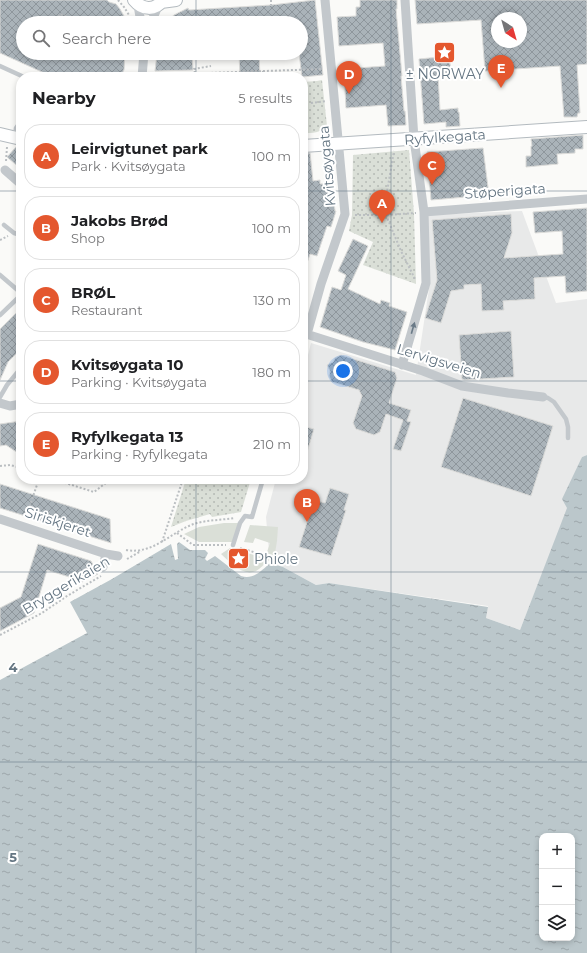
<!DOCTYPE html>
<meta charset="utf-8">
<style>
body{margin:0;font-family:Montserrat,sans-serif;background:#f2f2f2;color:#202124}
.controls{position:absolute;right:12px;bottom:12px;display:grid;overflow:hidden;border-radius:8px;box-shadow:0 2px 6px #0003}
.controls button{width:36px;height:36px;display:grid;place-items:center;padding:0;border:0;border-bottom:1px solid #e0e0e0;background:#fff;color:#202124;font:20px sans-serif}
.compass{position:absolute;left:491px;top:12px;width:36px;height:36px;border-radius:50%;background:#fff;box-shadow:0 2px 6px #0003;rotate:143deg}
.you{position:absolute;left:343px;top:371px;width:14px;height:14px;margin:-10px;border:3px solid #fff;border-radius:50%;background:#1a73e8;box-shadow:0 0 0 6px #1a73e833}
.badge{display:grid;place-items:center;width:26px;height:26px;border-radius:50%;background:#e4572e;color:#fff;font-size:13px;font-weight:700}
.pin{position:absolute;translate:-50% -33px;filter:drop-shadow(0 1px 2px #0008)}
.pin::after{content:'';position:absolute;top:21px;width:14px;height:12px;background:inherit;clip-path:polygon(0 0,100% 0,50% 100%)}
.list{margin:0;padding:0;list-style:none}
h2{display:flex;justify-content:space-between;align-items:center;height:52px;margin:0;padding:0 16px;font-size:17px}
h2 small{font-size:13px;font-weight:400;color:#757577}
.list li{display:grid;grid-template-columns:26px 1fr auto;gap:12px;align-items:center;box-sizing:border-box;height:64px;margin:0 8px 8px;padding:0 8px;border:1px solid #e0e0e0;border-radius:16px}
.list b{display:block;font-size:15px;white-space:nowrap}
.list p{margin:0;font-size:13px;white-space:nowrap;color:#757577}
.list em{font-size:13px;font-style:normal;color:#757577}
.icon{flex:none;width:22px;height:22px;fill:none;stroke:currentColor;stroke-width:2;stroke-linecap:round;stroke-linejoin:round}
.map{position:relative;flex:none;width:587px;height:953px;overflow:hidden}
.search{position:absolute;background:#fff;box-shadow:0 2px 6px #0003;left:16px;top:16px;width:292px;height:44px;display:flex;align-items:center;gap:10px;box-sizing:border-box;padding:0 14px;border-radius:22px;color:#757577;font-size:15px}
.panel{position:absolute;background:#fff;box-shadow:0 2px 6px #0003;left:16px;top:72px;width:292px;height:412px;border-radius:16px}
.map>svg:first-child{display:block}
.built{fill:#e8e9e9}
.grass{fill:#dadfd7}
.park{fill:url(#park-dots)}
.water{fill:url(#water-ripples);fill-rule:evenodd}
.building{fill:url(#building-cross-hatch);stroke:#dcdcda;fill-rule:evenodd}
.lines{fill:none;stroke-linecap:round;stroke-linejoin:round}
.secondary-casing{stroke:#b3babf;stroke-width:14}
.path{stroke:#bbbfc2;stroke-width:2;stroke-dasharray:2 2;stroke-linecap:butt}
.lane{stroke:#c3c8cc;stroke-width:4.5}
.street{stroke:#c3c8cc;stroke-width:9}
.secondary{stroke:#fff;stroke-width:12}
.oneway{fill:#6a7a87}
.grid{fill:none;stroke:#657683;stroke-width:1;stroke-opacity:0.55}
.labels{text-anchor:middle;stroke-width:4;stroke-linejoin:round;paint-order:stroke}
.poi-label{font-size:14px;fill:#657683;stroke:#fff}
.street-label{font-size:14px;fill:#657683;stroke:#fff}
.grid-label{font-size:13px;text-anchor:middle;font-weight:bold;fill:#657683;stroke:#fff;stroke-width:4;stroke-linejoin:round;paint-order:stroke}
</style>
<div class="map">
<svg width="587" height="953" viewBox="0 0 587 953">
<defs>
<pattern id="park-dots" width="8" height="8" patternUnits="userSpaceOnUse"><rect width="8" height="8" fill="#dadfd7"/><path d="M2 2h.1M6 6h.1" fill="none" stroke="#b4b9b4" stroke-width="1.8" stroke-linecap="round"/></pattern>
<pattern id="water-ripples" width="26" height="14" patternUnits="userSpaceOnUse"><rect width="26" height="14" fill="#bbc7cb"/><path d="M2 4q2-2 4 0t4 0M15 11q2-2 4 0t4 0" fill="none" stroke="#9ca6aa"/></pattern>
<pattern id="building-cross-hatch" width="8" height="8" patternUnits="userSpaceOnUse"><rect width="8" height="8" fill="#aab3b9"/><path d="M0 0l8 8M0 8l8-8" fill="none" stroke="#8e969c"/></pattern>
</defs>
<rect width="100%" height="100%" fill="#fafaf8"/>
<path class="built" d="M522 211 556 303 587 299V455L582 457 568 508 520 630 486 618 488 606 329 583 316 585 283 567 270 563 266 517 276 479H303V375L311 343 416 375 430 282 424 215Z"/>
<path class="grass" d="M224 523H238L234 542H199L184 534 199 527Z
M250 525 278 527 277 541 274 559 281 564 268 561C264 564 260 569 256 571 243 577 230 562 221 554L230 548 265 558 270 543 255 538 253 543 244 542Z"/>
<path class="park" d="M322 80 327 126C321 133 312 133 303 133V82L317 81Z
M409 150 414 214 416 284 363 265 373 242 349 231 352 215 353 155Z
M186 479H251L241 512 212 517 210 514 186 521 171 527Z"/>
<path class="water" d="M587 455V953H0V680L87 633 70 602 112 579 171 544 175 560 178 559 177 544 179 542 190 550H205L208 553 205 559 207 561 215 556 241 576C254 580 262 570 270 563L283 567 316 585 329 583 488 607 486 618 520 630 567 508 562 499 582 457ZM542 836H572V938H542Z"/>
<path class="building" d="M0 0H107L109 2 116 4 120 9 128 23H23V53H125L124 70 121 75 119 77H53L0 53Z
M315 0 323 75 302 77 299 53H301V23H165L174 15 188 8 189 10 271 5Z
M360 0H397V9H396L402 76H401L404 111H405L406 125 388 126 386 105 346 108 344 69 385 66 383 43 339 46 337 17 356 16V7H360Z
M415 0H587V64L577 65 580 113H578L577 117H564L560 66 485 71 481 20 417 24ZM521 16V42H497V18Z
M449 52 451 74 438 75 440 110 458 108V112H459L460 126 446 127V122L424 124 419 59 440 57V53Z
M157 53H192L193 70 155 71Z
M239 53H259L260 77H240Z
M583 135V149H575V153L557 154 558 164 526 167V156H531V146H532L531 139Z
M16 147 21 151V169L7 157Z
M483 148 489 195 431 200 427 152Z
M303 153H310L313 181 320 180V184L332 183 335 211H336L331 227 327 226 317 256 310 254 305 269H303Z
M587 208V291L566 293 565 276 534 278 535 299 503 301 504 310 482 311 481 284 464 285V289L451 291 441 323 425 318 437 280 432 220 511 214 512 233 504 258 563 254 562 231 535 233 533 212Z
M353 239 368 246 348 289 380 304 381 300 390 303 389 306 407 312 395 350 363 342 320 327 332 287 341 290 346 275 338 271Z
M21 308V349L8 362 0 380V329Z
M511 331 514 377 464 380 462 379 459 335Z
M341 355 395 372 397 378 389 403 411 410 407 421 411 422 401 451 393 449 403 420 386 414 380 432 374 435 356 429 353 423 362 396 359 390 332 382 329 376 330 371 327 365 333 362 335 358Z
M463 398 553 426 531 496 441 467Z
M21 421V455L6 445 0 446V424Z
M303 426 314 429 305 459 303 458Z
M0 484 110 519 111 543 0 508Z
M330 488 349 494 344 510H346L331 556 299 547 314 500 325 503Z
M38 544 91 561 98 574 80 583 79 580 47 570 34 613 0 631V608L21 597Z"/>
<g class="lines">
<defs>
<path id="secondary" d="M134 0C142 10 155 11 163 0
M161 2 176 0
M0 134 21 139
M303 146 587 127"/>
</defs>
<use href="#secondary" class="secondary-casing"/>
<path class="path" d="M118 0 124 7 129 15
M271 0V5
M58 23 56 22 60 14 83 23
M263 71V77
M195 73 194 69 211 66
M151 75 322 69
M48 77 49 75
M311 103 326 101
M6 161 7 147
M382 214 387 192 394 151
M355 215H386L416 213
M386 215 401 251 415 279
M0 240 8 236
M0 466 10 465 21 468
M53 479 94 492 111 479
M27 514 39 479
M177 533 193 545H226
M162 542 183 479
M240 548 257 553
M126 550C155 555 172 530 197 523 209 520 222 520 234 518
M127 559 141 551
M0 635 42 613 67 596 101 576"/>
<path class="lane" d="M0 66 24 77
M15 136 16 128 21 121
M4 225 14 233 21 235
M0 275 21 293
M0 315 21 295
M303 348 307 334
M0 397 7 385 21 368
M543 397 548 398 554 402 566 419 568 427V438
M233 545 240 523 245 516 252 517 263 479"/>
<path class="street" d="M138 5 141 23
M151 23 158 6
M142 77 144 53
M5 170 21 184
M424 212 587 199
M303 333 423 371 462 386 508 393 543 397
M307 334 321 284 345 214 325 0
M402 365 426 283 424 212 414 139 405 0
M0 403 10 406 21 404
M0 519 106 554 118 556
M103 567 106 554"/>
<use href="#secondary" class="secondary"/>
</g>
<defs><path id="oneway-solid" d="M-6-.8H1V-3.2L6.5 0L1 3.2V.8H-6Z"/></defs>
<use class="oneway" href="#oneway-solid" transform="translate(413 328) rotate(-74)"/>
<path class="grid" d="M196 0V23M391 0V953M196 53V77M0 191H21M303 191H587M0 381H21M303 381H587M196 479V953M0 572H587M0 762H587"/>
<defs>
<symbol id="sight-square" viewBox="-11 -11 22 22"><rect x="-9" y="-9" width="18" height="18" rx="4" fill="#e4572e" stroke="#fff"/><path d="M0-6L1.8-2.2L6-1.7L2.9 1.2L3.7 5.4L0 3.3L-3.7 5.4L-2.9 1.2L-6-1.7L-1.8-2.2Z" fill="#fff"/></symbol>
</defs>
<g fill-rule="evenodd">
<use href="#sight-square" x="432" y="40" width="25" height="25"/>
<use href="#sight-square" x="226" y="546" width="25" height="25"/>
</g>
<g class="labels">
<g class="poi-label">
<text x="445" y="79">± NORWAY</text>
<text x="254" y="564" text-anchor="start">Phiole</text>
</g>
<g class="street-label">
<text transform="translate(445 137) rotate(-4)" y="5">Ryfylkegata</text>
<text transform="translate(327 166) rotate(-95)" y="5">Kvitsøygata</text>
<text transform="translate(505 191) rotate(-4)" y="5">Støperigata</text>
<text transform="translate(439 361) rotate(17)" y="5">Lervigsveien</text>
<text transform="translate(58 522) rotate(18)" y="5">Siriskjeret</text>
<text transform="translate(66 585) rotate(-31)" y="5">Bryggerikaien</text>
</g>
</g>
<g class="grid-label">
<text x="13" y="672">4</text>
<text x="13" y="862">5</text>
</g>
</svg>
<div class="controls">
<button>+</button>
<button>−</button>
<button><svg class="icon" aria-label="layers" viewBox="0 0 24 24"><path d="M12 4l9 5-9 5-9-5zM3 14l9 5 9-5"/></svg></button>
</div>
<svg class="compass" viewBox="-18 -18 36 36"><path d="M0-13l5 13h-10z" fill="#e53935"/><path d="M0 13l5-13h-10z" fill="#757577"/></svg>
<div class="you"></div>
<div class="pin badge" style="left:382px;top:223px">A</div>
<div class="pin badge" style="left:307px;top:522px">B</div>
<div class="pin badge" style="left:432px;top:185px">C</div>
<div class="pin badge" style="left:349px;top:94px">D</div>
<div class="pin badge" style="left:501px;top:88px">E</div>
<div class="search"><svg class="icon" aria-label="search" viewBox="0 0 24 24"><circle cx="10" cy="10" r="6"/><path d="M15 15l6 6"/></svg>Search here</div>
<section class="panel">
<h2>Nearby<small>5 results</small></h2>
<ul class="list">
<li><span class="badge">A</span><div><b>Leirvigtunet park</b><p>Park · Kvitsøygata</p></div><em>100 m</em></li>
<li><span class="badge">B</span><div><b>Jakobs Brød</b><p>Shop</p></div><em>100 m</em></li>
<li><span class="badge">C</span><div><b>BRØL</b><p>Restaurant</p></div><em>130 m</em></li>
<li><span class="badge">D</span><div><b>Kvitsøygata 10</b><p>Parking · Kvitsøygata</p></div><em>180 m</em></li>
<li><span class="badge">E</span><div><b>Ryfylkegata 13</b><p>Parking · Ryfylkegata</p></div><em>210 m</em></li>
</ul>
</section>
</div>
